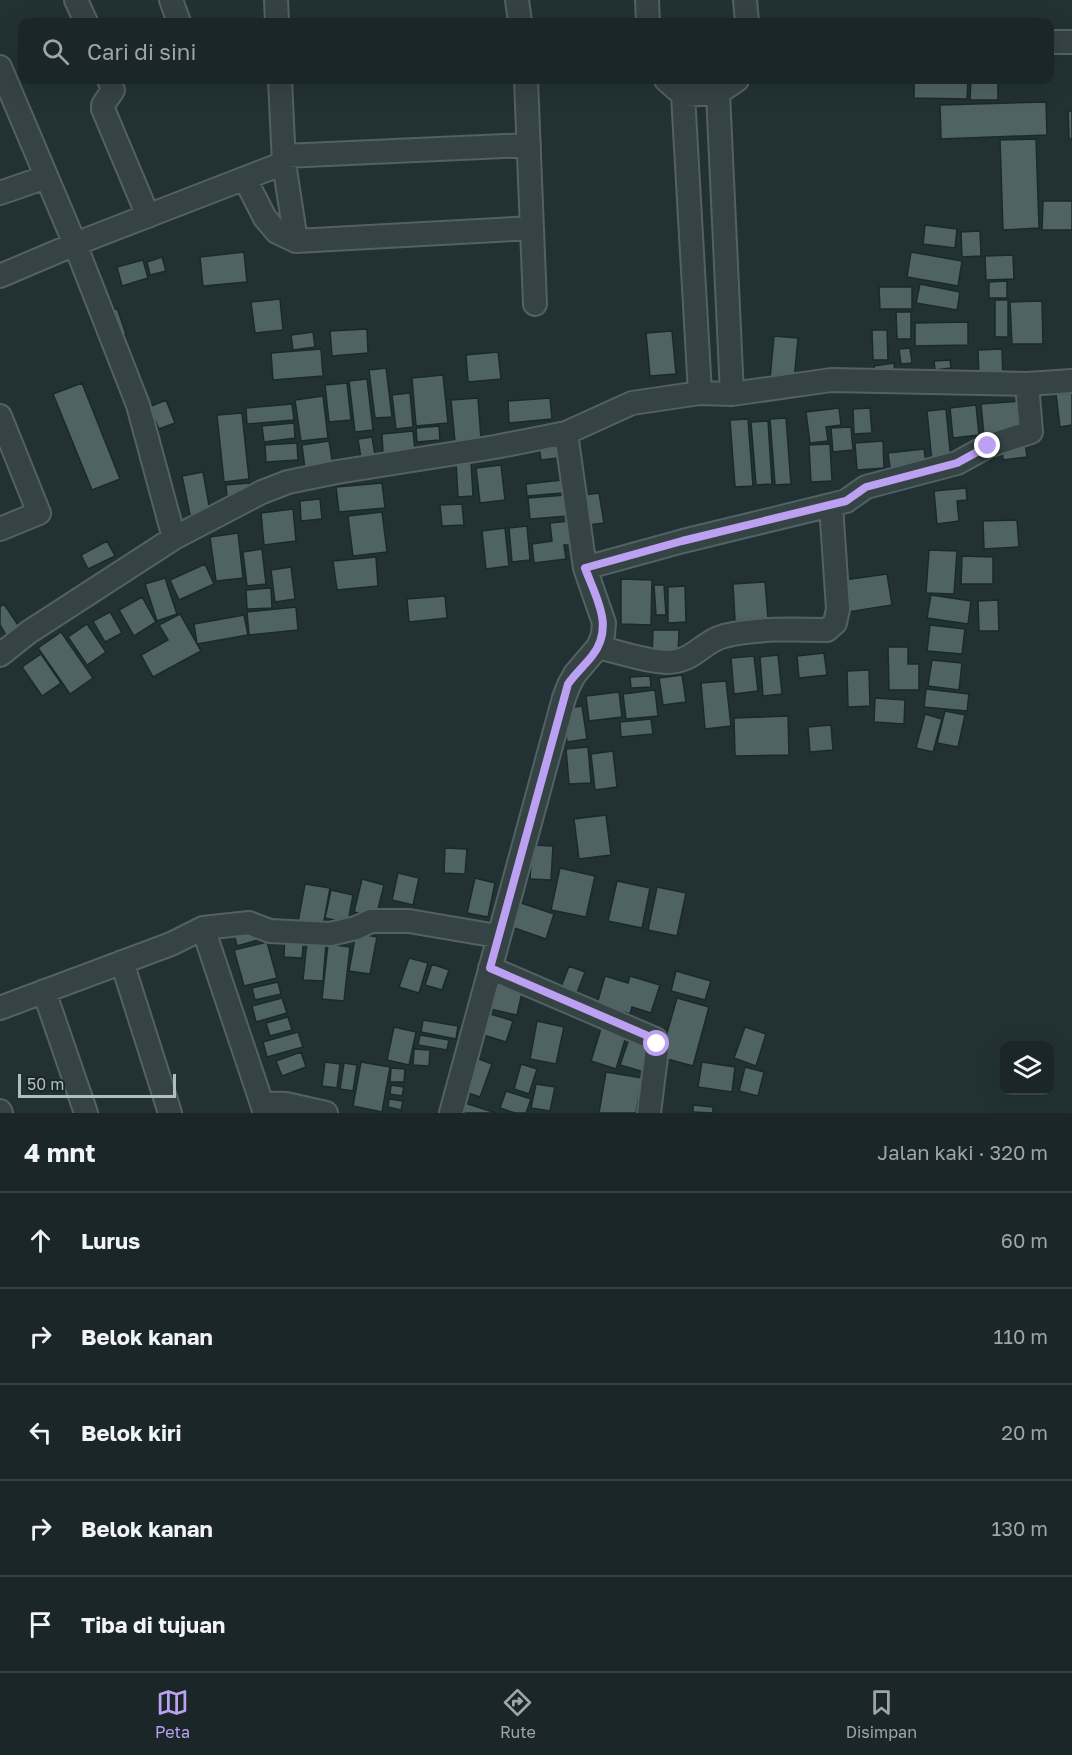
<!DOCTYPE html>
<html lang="id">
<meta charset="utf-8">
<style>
body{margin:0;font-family:"Golos Text",sans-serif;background:#232e2f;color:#f1f3f6}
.controls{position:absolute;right:18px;bottom:18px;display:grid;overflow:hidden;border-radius:12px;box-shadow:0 6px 24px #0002}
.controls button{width:54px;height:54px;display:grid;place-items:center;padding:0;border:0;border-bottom:2px solid #384344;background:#1a2627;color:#f1f3f6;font:30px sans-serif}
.scale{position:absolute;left:18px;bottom:15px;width:158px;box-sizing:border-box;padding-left:6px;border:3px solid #afbfc1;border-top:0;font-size:16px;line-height:21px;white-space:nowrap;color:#afbfc1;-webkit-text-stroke:4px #1b2729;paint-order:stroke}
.stop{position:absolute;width:18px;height:18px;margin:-14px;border:4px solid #bca0f2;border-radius:50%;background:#fff}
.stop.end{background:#bca0f2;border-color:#fff;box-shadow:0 2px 6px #0008}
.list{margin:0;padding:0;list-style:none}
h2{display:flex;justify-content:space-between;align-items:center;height:78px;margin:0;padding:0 24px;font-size:26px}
h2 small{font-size:20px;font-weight:400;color:#9fa5a7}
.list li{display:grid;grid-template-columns:39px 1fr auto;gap:18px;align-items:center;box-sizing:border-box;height:96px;padding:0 24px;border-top:2px solid #384344}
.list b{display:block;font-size:22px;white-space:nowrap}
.list em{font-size:20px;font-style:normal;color:#9fa5a7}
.icon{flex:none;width:33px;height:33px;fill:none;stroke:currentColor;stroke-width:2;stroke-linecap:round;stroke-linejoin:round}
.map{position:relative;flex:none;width:1072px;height:1113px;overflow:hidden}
.search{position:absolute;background:#1a2627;box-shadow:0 6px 24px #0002;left:18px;right:18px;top:18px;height:66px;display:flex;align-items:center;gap:15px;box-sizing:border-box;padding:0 21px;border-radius:12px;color:#9fa5a7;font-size:22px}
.sheet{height:558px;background:#1a2627}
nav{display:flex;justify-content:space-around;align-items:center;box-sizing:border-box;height:84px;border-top:2px solid #384344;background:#1a2627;font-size:16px;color:#9fa5a7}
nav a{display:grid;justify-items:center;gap:3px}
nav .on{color:#bca0f2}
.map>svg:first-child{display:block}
.building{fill:#4f6264;stroke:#1c292b;stroke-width:1.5}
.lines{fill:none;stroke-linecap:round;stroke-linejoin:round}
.minor-casing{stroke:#526162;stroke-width:26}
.minor{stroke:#354345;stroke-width:22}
.route{stroke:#bca0f2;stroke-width:8}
</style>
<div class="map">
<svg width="1072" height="1113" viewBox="0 0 1072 1113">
<rect width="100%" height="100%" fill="#223234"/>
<path class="building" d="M914 80H968L967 99 914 98Z
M971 80H998V100H970Z
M1046 102 1047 135 941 139 940 105Z
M1068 111H1072V139H1069Z
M1036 139 1039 228 1003 230 1000 140Z
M1043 201H1072V230H1042Z
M925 225 957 229 955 248 923 244Z
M980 231 981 256 962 257 961 232Z
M244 252 247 282 203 286 200 257Z
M911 252 962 261 958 286 907 277Z
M1013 255 1014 279 986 280 985 256Z
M162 257 166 271 150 275 147 262Z
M143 260 148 278 122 286 117 267Z
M1007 281V298H989V282Z
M920 284 960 292 957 310 916 303Z
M879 287H912V309H880Z
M280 299 283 330 255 333 251 302Z
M995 300H1008V337H995Z
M1042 301 1043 344H1012L1010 302Z
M117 308 126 334 114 339 104 313Z
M896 312H911V339H897Z
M968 322V345L915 346V323Z
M367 329 368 353 332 356 330 331Z
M872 330H887L888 360H873Z
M672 331 676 374 650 376 646 333Z
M313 332 315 347 293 350 291 335Z
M774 336 798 338 794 381 770 379Z
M910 348 912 363 901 364 899 349Z
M321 349 323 376 273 380 271 353Z
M1002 349 1003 378 979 379 978 350Z
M498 352 501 379 468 382 466 355Z
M950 360 951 368 935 370 934 361Z
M894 363 895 375 876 378 874 366Z
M386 368 392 417 375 418 369 370Z
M443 375 448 423 416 426 412 378Z
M367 379 373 430 355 432 349 381Z
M82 383 120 479 92 490 53 394Z
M347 383 351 420 329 422 325 385Z
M410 393 413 427 396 429 392 395Z
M1072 393V425L1060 427 1056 394Z
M323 396 328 438 301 441 295 400Z
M478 398 481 439 455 442 451 400Z
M550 398 552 419 509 423 508 401Z
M166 400 175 423 159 429 149 407Z
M1020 401 1023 432 984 436 981 404Z
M292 404 294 420 247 424 246 408Z
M976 405 979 435 953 438 950 408Z
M839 408 841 425 826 427 828 441 810 443 806 412Z
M870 408 872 433 854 434 853 409Z
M946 409 951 460 932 462 927 411Z
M242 413 249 479 224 482 217 415Z
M786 418 791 484 775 485 770 419Z
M748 419 753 486 735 487 730 420Z
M768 421 772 484 756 485 751 422Z
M294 423 295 438 264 442 262 426Z
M439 426 440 440 417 442 416 428Z
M851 427 853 450 833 452 831 428Z
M413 431 415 450 383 453 382 434Z
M372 437 375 455 361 458 358 439Z
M329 441 333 466 305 469 302 445Z
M883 441 884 468 857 470 855 443Z
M1025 442 1027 457 1003 460 1002 445Z
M297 443 298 460 266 462 265 445Z
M556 444 558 458 541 460 539 446Z
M830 444 832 481 811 482 809 445Z
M924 449 927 469 891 474 888 453Z
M471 461 473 496 458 497 456 462Z
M501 465 505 500 480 503 476 468Z
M203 472 210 511 190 515 182 476Z
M562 480 563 493 527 496 526 484Z
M249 483 251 495 227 498 226 485Z
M382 483 385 508 339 512 336 487Z
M966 488 967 500 957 501 959 521 937 524 934 491Z
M599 493 604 523 588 525 584 495Z
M566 495 568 516 530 519 528 498Z
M320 499 322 519 301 521 300 501Z
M462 504 464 525 442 526 440 505Z
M293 509 296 541 264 545 261 513Z
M382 512 387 552 353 556 348 516Z
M1017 520 1019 547 984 549 983 521Z
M569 521 571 545H564L566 559 534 563 532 544 552 541 550 523Z
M527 526 530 560 512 562 509 528Z
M505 528 509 566 486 569 482 531Z
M238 533 243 578 216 581 210 537Z
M107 541 115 556 88 569 81 555Z
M262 549 266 584 247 586 243 552Z
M929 550 957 551 954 594 926 593Z
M962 556 993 557V584H961Z
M376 557 378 586 337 590 333 561Z
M205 564 214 584 179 600 170 580Z
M291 567 295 599 275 602 271 570Z
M887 574 892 605 848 612 844 580Z
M165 578 177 614 157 621 145 584Z
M621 579 652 580 651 625 621 624Z
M765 582 768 618 735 621 733 584Z
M654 585H664L666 615H656Z
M685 586 686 622 668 623V587Z
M271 588 272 608 247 609 246 590Z
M931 595 971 601 968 624 927 618Z
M445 596 447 618 409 622 407 599Z
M142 597 156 622 134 636 119 610Z
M998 600 999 631H979L978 601Z
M4 604 20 628 7 637 0 625V607Z
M296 607 298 630 249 635 247 612Z
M110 612 122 633 105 642 93 621Z
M180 614 201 651 153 677 141 655 168 640 159 625Z
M244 615 248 635 197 644 194 624Z
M87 624 106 652 87 665 68 637Z
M930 625 965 629 962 654 927 651Z
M653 630H679L678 658 652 657Z
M61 632 93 678 70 694 38 648Z
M888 647H908V664H919V690H889Z
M824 653 827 675 799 678 797 656Z
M41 654 61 683 42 696 22 667Z
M778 655 782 694 763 696 760 657Z
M754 656 758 691 734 694 731 658Z
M932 660 962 663 959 690 928 686Z
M869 670 870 706 848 707 847 671Z
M682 675 686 702 663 705 659 678Z
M650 676 651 687 631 688 630 677Z
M726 681 731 726 705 729 701 683Z
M926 689 969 694 967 711 924 707Z
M655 690 658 716 626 719 623 694Z
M619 692 622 717 589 721 586 696Z
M875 698 905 700 904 724 874 722Z
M582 706 587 739 567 742 562 709Z
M945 711 965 715 958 747 937 743Z
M925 714 942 719 933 752 916 748Z
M788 716 789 755 735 756 734 718Z
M651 719 653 734 621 737 620 722Z
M831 725 833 750 810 752 808 727Z
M588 747 591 783 569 784 566 749Z
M613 751 617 787 595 790 591 754Z
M606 815 611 855 579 859 574 819Z
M532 845 553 846 551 880 530 879Z
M445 848 467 849 465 874 444 873Z
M560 868 595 876 586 917 551 910Z
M398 873 419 878 413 905 392 900Z
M475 878 495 883 488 917 467 913Z
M362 879 384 885 376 917 354 912Z
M617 881 650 888 642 928 608 921Z
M305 884 330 888 322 932 297 927Z
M657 887 686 893 677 936 648 930Z
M331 890 353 895 348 923 325 918Z
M515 901 554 914 546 939 506 925Z
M258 928 261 939 237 946 234 934Z
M356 933 377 937 370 974 349 971Z
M285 934 304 935 302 958 284 957Z
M267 942 277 978 244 986 234 950Z
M307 942 326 944 323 981 303 980Z
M328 944 350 947 344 1001 322 999Z
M409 958 428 963 419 993 399 987Z
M432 964 449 970 442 990 425 985Z
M569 966 585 972 575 998 559 992Z
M676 971 711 981 705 1000 671 991Z
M605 976 628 983 630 976 660 985 651 1013 632 1007 630 1014 597 1004Z
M494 977 524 984 517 1015 486 1008Z
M278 982 281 994 255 1000 252 988Z
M282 998 287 1013 256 1022 252 1006Z
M677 998 709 1007 693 1066 660 1057Z
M484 1012 513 1021 506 1042 477 1033Z
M288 1017 292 1030 270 1036 266 1023Z
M423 1020 458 1026 456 1039 421 1032Z
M537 1021 564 1027 556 1064 530 1059Z
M603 1022 628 1030 616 1069 591 1061Z
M394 1027 416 1032 409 1065 387 1060Z
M745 1027 766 1034 756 1066 734 1058Z
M298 1032 303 1047 267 1057 263 1042Z
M631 1033 655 1041 644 1072 620 1065Z
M420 1035 449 1040 447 1050 418 1045Z
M414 1049 430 1050 429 1066 413 1065Z
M301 1052 306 1067 282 1076 276 1061Z
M474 1057 492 1064 480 1097 462 1091Z
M325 1062 340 1064 337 1088 322 1086Z
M361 1062 390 1067 382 1112 353 1106Z
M702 1062 735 1067 732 1092 698 1087Z
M344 1063 357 1065 353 1091 340 1089Z
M521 1064 537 1069 529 1094 514 1089Z
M745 1067 764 1072 758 1096 739 1091Z
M391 1068 405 1069 404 1082H390Z
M606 1072 642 1078 636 1113H599Z
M536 1084 555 1087 550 1111 531 1108Z
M391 1085 404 1087 402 1096 390 1094Z
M506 1091 531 1099 526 1113H515L500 1108Z
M389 1099 403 1101 401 1110 388 1107Z
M465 1103 496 1113H462Z
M693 1105 713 1107V1113L693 1112Z"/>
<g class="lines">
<defs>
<path id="minor" d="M76 0 86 22
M171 0 179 22
M276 0 277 22
M517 0 520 22
M647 0 648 22
M745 0 747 22
M1054 42H1072
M0 67 75 244 138 405 174 538
M109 80 113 90 103 105V109L148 216
M526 80 535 304
M666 80 683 95 718 93 737 80
M718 93 732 394
M683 95 700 393
M284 156 529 145
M284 163 296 241
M245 179 265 218 277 232 296 241 532 228
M0 193 46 177
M0 276 75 244 284 163 280 80
M0 416 39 513 0 529
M585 568 683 541 831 505
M598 647C619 652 644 661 666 662 695 662 701 642 724 636 758 628 793 629 827 630L835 623 838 609 831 505 846 501 866 487 957 463 988 446 1031 432 1027 384
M0 655 29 632 174 538 262 492 288 482 337 472 495 447 566 433 632 403 700 393 732 394 831 380 1027 384 1072 381
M203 928 249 923 270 931 330 934 356 928 371 921H409L497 936
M122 962 170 1113
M490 968 655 1039 657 1049 649 1113
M44 991 86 1113
M0 1008 171 944 203 928 265 1113
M262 1103 286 1104 326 1113
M0 1111 1 1113
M451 1113 564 698 569 685 575 674 598 647 603 635 604 623 585 568 566 433"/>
</defs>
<use href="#minor" class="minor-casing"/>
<use href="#minor" class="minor"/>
</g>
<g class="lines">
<path class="route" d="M657 1044 655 1039 490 968 568 684C575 674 584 666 592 656 615 627 596 598 585 568L682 541 846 501 866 487 957 463 988 446"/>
</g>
</svg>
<div class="controls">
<button><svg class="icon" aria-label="layers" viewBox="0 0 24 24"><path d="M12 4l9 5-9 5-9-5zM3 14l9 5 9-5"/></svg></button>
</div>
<div class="scale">50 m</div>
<div class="stop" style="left:657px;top:1044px"></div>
<div class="stop end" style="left:988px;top:446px"></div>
<div class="search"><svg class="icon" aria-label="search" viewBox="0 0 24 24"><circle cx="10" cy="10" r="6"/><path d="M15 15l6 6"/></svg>Cari di sini</div>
</div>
<section class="sheet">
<h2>4 mnt<small>Jalan kaki · 320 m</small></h2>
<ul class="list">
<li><svg class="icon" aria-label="ahead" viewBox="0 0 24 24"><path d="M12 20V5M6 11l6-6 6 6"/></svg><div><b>Lurus</b></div><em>60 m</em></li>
<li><svg class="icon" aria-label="right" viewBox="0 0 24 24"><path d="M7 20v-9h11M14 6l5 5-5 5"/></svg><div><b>Belok kanan</b></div><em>110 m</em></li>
<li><svg class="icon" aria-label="left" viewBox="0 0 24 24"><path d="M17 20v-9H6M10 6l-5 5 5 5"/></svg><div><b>Belok kiri</b></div><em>20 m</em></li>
<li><svg class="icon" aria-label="right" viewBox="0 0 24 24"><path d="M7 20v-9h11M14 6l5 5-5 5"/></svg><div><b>Belok kanan</b></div><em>130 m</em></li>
<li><svg class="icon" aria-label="arrive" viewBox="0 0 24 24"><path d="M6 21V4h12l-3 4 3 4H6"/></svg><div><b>Tiba di tujuan</b></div></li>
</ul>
</section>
<nav>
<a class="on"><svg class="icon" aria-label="map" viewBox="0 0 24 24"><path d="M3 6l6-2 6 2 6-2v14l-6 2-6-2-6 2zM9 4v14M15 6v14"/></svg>Peta</a>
<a><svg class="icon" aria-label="directions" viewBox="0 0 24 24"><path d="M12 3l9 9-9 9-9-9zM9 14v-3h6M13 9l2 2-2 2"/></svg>Rute</a>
<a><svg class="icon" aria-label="saved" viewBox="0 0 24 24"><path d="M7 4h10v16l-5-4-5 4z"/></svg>Disimpan</a>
</nav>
